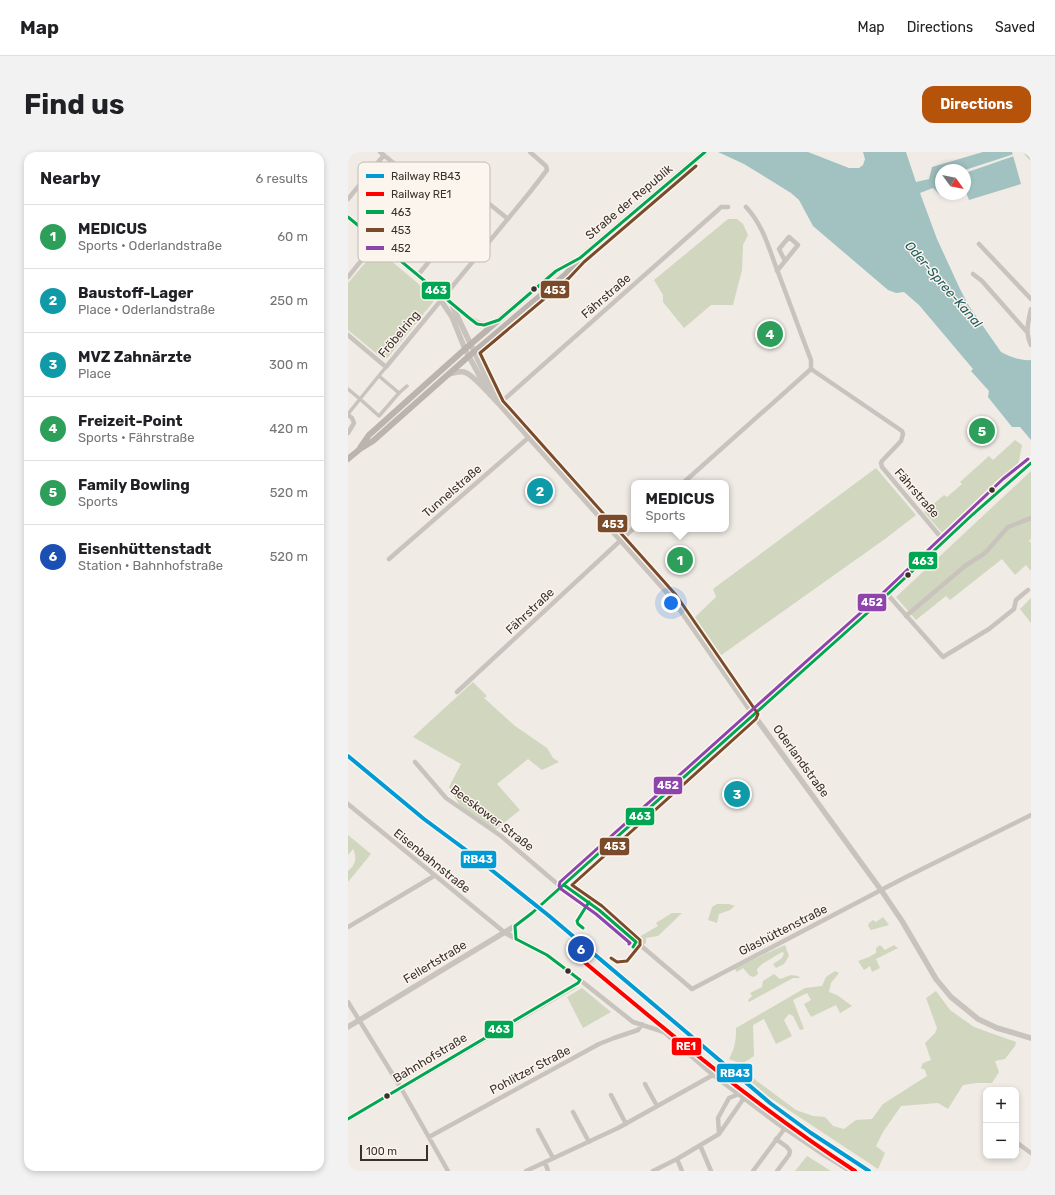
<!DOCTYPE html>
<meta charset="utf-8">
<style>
body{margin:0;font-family:Rubik,sans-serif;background:#f2f2f2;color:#202124}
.controls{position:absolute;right:12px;bottom:12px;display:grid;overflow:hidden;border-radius:8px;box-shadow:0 2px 6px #0003}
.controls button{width:36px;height:36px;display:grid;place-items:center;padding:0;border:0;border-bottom:1px solid #e0e0e0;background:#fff;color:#202124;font:20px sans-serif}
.compass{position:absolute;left:587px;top:12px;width:36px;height:36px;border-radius:50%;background:#fff;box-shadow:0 2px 6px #0003;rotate:123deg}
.scale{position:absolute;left:12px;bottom:10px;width:68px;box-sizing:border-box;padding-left:4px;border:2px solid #3b302b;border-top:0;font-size:11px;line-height:14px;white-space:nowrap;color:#3b302b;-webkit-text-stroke:3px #fbf5ee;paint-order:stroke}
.you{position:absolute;left:323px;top:451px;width:14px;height:14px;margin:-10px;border:3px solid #fff;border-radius:50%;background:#1a73e8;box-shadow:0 0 0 6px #1a73e833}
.badge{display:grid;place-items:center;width:26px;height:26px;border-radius:50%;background:#b45309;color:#fff;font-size:13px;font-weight:700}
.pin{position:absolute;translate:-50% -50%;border:2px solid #fff;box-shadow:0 1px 4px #0006}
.popup{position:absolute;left:283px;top:328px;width:98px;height:52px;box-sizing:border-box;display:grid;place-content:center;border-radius:8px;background:#fff;filter:drop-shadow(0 1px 3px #0005);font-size:13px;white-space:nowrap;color:#757577}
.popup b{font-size:15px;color:#202124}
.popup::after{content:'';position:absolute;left:50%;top:100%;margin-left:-8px;border:8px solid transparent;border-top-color:#fff}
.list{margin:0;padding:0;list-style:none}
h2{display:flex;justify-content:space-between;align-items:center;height:52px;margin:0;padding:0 16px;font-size:17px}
h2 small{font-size:13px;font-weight:400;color:#757577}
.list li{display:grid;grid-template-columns:26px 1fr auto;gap:12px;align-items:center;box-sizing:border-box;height:64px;padding:0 16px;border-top:1px solid #e0e0e0}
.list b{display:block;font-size:15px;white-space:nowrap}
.list p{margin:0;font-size:13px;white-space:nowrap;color:#757577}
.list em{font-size:13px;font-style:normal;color:#757577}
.map{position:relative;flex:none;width:683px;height:1019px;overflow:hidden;border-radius:12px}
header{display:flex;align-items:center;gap:24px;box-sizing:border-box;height:56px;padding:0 20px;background:#fff;border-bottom:1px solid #e0e0e0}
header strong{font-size:19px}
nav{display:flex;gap:22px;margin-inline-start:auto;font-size:14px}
.intro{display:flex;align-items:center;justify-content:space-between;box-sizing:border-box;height:96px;padding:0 24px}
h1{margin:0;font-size:28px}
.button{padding:10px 18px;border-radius:12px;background:#b45309;color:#fff;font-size:14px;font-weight:700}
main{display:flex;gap:24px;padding:0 24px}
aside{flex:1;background:#fff;border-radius:12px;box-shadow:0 2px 6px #0003}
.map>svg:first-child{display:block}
.green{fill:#d1d6bf}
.water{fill:#a1c2c1}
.pier{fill:#f0ebe5}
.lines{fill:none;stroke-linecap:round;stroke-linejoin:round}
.pedestrian{stroke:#c9c3be;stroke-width:3.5}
.minor{stroke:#c9c3be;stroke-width:4.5}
.tertiary{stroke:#c9c3be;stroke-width:5.5}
.secondary{stroke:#bab3ae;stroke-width:6}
.bus-1-casing{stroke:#fbf5ee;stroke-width:6}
.bus-2-casing{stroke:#fbf5ee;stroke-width:6}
.bus-3-casing{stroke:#fbf5ee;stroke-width:6}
.bus-1{stroke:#00a651;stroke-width:3}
.bus-2{stroke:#7a4b2a;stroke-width:3}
.bus-3{stroke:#8e44ad;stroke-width:3}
.rail-1-casing{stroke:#fbf5ee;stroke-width:7}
.rail-2-casing{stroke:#fbf5ee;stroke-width:7}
.rail-1{stroke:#009bd5;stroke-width:4}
.rail-2{stroke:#f00;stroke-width:4}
.bus-dot{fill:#3b302b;stroke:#fbf5ee;stroke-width:1.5}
.labels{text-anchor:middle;stroke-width:3;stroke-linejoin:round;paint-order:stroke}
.street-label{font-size:12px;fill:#3b302b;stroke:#fbf5ee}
.water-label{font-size:13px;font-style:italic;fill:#1f5a5e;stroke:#fbf5ee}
.key{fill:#fbf5ee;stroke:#c1bab4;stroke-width:1}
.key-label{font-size:11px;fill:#3b302b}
.line-badge{stroke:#fbf5ee;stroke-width:1.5}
.badge-label{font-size:11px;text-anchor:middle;font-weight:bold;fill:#fff}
</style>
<header>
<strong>Map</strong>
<nav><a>Map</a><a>Directions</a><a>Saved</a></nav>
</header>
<div class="intro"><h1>Find us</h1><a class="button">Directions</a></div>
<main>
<aside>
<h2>Nearby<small>6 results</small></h2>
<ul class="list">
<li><span class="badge" style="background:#2e9e5b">1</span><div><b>MEDICUS</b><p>Sports · Oderlandstraße</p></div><em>60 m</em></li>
<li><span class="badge" style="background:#0f9aa8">2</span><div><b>Baustoff-Lager</b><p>Place · Oderlandstraße</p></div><em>250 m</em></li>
<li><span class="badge" style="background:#0f9aa8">3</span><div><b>MVZ Zahnärzte</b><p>Place</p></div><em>300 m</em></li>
<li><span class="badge" style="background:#2e9e5b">4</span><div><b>Freizeit-Point</b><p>Sports · Fährstraße</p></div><em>420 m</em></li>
<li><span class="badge" style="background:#2e9e5b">5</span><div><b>Family Bowling</b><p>Sports</p></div><em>520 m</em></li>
<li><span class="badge" style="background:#1a4fb4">6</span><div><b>Eisenhüttenstadt</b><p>Station · Bahnhofstraße</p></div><em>520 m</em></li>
</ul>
</aside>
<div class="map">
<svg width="683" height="1019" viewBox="0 0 683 1019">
<rect width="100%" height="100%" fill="#f0ebe5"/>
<path class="green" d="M380 67H389L395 72 400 83 395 93 394 118 385 153H363L336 176 315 150V143L306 128Z
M29 97 73 134 86 149 41 204 39 206 35 207 0 178V131Z
M667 288 674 293 670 314 595 382 576 360 596 343 599 345 614 332 612 330 641 304 645 308Z
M528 316 568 363 537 387 372 504 346 466 368 445 365 437Z
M683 319V387L681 389 683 391V419L678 413 667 423 654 407 602 448 598 444 568 468 548 445Z
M683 446V471L672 457Z
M125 530 139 544 136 546 167 574 199 596 205 606 211 610 194 618 180 607 149 632 172 658 147 678 112 654 101 635 113 612 65 585Z
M0 683 23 702 0 730V719C8 713 9 705 5 697L0 703Z
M369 752H381L387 754 382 758 371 762 369 771 360 768 364 755Z
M324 761H334L310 784 298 786V791L295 793 290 788 291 785 310 774 308 771Z
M535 765 541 773 523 778 520 774 521 771 525 768 528 770Z
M437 793 441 804 436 812 428 816 425 812 434 806 436 801 434 800 414 812 409 817 410 822 406 825 402 824 395 816 389 820 386 816Z
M532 793 537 798 546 793 550 796 528 807 532 816 524 820 522 814 516 818 510 809 521 805 528 801V796Z
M487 819 491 821 483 831 481 840 489 843 504 854 492 861 488 853 463 865 456 852 463 848 459 841 445 848 456 877 452 878 445 864 441 862 436 868 444 884 428 892 416 867 405 873 406 904 394 912 381 907C387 896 388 889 388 876L457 836 474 834 478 825Z
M426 822 432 827 443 823 450 824 452 826H445L401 850 400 848 404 844 402 841 414 835 415 829Z
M234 836 263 860 235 876 219 845Z
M588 839 602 858 626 875 668 890 667 894 657 907 647 909 651 920 644 931H628L615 933 600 957 590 951 553 954 535 980 528 994 537 1001 530 1017 421 945 396 924 398 921 448 958 465 964 477 965 485 974 496 977 508 968 524 967 535 952 579 924 577 918 573 916 575 911 583 908 577 891 587 881 589 876 578 846Z
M459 1004 483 1019H447Z"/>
<path class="water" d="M370 0H460L501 16H511L515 13 517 7 515 0H558L568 30 581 27 584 15 635 0H664L673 32 621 48 617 38V18H593V41L591 42 585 36 572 41 589 87 612 137 621 154 653 200C662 205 673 209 683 208V288L672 275H664L640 245 641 239 623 219 625 217 571 153 556 140 548 141 540 138 465 74 451 48 443 41 396 12Z"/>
<path class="pier" d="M666 2V4L617 21V18Z"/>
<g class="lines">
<path class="pedestrian" d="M31 224 51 241
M0 237 12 247 38 215
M0 262 12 247 31 264 51 241 59 234"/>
<path class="minor" d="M32 0 115 68 70 123
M678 0 683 6
M0 47 36 3
M25 68 62 25
M115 68 131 51 135 49 139 50 160 67
M51 90 88 46
M631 92 683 147
M429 119 450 93 441 85 431 97 437 109
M625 122 634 129 679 180
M0 125 29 89
M683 157C680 170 677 181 683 193
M0 183 38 215 182 40 199 18 198 14 182 0
M463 217 554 279 555 282 553 289 534 309 533 311 534 315 596 389
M151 252 370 58 373 55H380
M0 263 4 266 6 271 0 281
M335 331 463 217V208C451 177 440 146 428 115 420 93 414 72 398 55
M41 407 180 286
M540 443 595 505 641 477 666 457 668 448 680 438
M558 464 617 414 637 401 660 375 683 366
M109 540 286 376
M67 610 98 646 153 684 213 735
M0 652 156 780
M216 733 251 758 344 837 558 725 683 663
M0 775 86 724
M232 828 285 870 316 880 365 923 430 972 473 1001 502 1019
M0 850 53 936 100 1019
M297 932 309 954
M263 943 278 972
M225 960 241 990
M190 978 205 1006
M371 981 370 966 381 946 391 942
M81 985 251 892 266 886 290 878 294 872
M428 987 439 995 442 999 441 1003 429 1019
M668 990 683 1001
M352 993 363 1019
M329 1007 334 1019
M197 1010 200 1019
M178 1019 270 976 365 923
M305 1019 329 1007 371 982 396 946
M405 1019 437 976"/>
<path class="tertiary" d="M0 65 120 165C132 173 135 175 149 169
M86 138 104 165 117 197 138 236
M105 155 149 248
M101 222C106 221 111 219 116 220 125 222 144 245 151 252L324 446 400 555 533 738 554 769 588 827 603 845 630 867 649 876 683 886
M0 875 167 774 184 761C297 657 412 557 526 455 579 407 628 356 683 311
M0 967 225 835 232 828 199 803 156 780"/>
<path class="secondary" d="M12 296 21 283 117 197 208 119 226 109
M0 307 12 297 25 289 121 204 218 122 232 106 357 0"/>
<defs>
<path id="bus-1" d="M0 65 120 165 129 172 136 173 151 168 208 119 232 106 357 0
M216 733 251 758 288 790 285 795
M235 776 230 772 229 769 241 750
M0 967 230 831 232 828 199 803 168 787 167 774 184 761 526 455 623 364 683 311"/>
<path id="bus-2" d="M263 806 269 810 279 809 292 793V788L254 754 224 733 408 567 410 562 328 443 155 249 132 201 221 126 236 110 348 14"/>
<path id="bus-3" d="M281 792 282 791 248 762 213 737 211 734 212 730 537 439 655 327 680 307"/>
</defs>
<use href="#bus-1" class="bus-1-casing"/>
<use href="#bus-2" class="bus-2-casing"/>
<use href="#bus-3" class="bus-3-casing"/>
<use href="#bus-1" class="bus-1"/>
<use href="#bus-2" class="bus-2"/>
<use href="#bus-3" class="bus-3"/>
<defs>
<path id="rail-1" d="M0 604 76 667 126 704 200 763 422 951 463 981 521 1019"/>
<path id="rail-2" d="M223 799C315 876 406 953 507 1019"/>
</defs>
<use href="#rail-1" class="rail-1-casing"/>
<use href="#rail-2" class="rail-2-casing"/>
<use href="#rail-1" class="rail-1"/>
<use href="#rail-2" class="rail-2"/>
</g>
<g class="bus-dot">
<circle cx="186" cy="137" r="3.5"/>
<circle cx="644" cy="338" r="3.5"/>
<circle cx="560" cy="423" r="3.5"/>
<circle cx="220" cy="819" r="3.5"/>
<circle cx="39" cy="944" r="3.5"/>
</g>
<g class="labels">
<g class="street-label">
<text transform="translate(281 50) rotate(-40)" y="4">Straße der Republik</text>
<text transform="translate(258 144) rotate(-41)" y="4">Fährstraße</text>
<text transform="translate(51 182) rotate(-50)" y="4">Fröbelring</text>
<text transform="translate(104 339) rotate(-41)" y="4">Tunnelstraße</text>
<text transform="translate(569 341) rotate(49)" y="4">Fährstraße</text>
<text transform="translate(182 459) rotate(-43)" y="4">Fährstraße</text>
<text transform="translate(453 609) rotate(54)" y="4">Oderlandstraße</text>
<text transform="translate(144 666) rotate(37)" y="4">Beeskower Straße</text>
<text transform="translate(84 709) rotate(39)" y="4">Eisenbahnstraße</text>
<text transform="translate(435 778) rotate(-27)" y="4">Glashüttenstraße</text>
<text transform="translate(87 810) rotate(-31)" y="4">Fellertstraße</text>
<text transform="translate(82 906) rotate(-31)" y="4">Bahnhofstraße</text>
<text transform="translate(182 918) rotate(-28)" y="4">Pohlitzer Straße</text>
</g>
<g class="water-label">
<text transform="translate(596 132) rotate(49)" y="5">Oder-Spree-Kanal</text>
</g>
</g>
<rect x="10" y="10" width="132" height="100" rx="6" class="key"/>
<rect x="18" y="22" width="18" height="4" fill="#009bd5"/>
<rect x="18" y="40" width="18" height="4" fill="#f00"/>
<rect x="18" y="58" width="18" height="4" fill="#00a651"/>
<rect x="18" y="76" width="18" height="4" fill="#7a4b2a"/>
<rect x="18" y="94" width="18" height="4" fill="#8e44ad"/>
<g class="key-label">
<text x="43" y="28">Railway RB43</text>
<text x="43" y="46">Railway RE1</text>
<text x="43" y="64">463</text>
<text x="43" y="82">453</text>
<text x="43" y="100">452</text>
</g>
<g class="line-badge">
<rect x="192" y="128" width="30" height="19" rx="4" fill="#7a4b2a"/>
<rect x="73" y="129" width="30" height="19" rx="4" fill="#00a651"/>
<rect x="249" y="362" width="31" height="19" rx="4" fill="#7a4b2a"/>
<rect x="560" y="399" width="30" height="19" rx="4" fill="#00a651"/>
<rect x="509" y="441" width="30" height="19" rx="4" fill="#8e44ad"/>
<rect x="305" y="624" width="30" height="19" rx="4" fill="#8e44ad"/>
<rect x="277" y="655" width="30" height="19" rx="4" fill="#00a651"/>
<rect x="251" y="685" width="31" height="19" rx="4" fill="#7a4b2a"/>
<rect x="112" y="698" width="37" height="19" rx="4" fill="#009bd5"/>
<rect x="136" y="868" width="30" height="19" rx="4" fill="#00a651"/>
<rect x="323" y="885" width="31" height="19" rx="4" fill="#f00"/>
<rect x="368" y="911" width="37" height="20" rx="4" fill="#009bd5"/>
</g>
<g class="badge-label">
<text x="207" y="142">453</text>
<text x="88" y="142">463</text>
<text x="265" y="376">453</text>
<text x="575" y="413">463</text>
<text x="524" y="454">452</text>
<text x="320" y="637">452</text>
<text x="292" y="668">463</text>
<text x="267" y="698">453</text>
<text x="130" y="711">RB43</text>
<text x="151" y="881">463</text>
<text x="338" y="898">RE1</text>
<text x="387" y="925">RB43</text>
</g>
</svg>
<div class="controls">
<button>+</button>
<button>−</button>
</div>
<svg class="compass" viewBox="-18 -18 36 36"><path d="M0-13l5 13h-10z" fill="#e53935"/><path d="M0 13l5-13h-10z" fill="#757577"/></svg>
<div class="scale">100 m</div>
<div class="you"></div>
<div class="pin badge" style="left:332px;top:408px;background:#2e9e5b">1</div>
<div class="popup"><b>MEDICUS</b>Sports</div>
<div class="pin badge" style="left:192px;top:339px;background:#0f9aa8">2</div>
<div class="pin badge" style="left:389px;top:642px;background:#0f9aa8">3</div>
<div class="pin badge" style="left:422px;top:182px;background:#2e9e5b">4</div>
<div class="pin badge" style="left:634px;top:279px;background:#2e9e5b">5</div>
<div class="pin badge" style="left:233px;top:797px;background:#1a4fb4">6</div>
</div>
</main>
